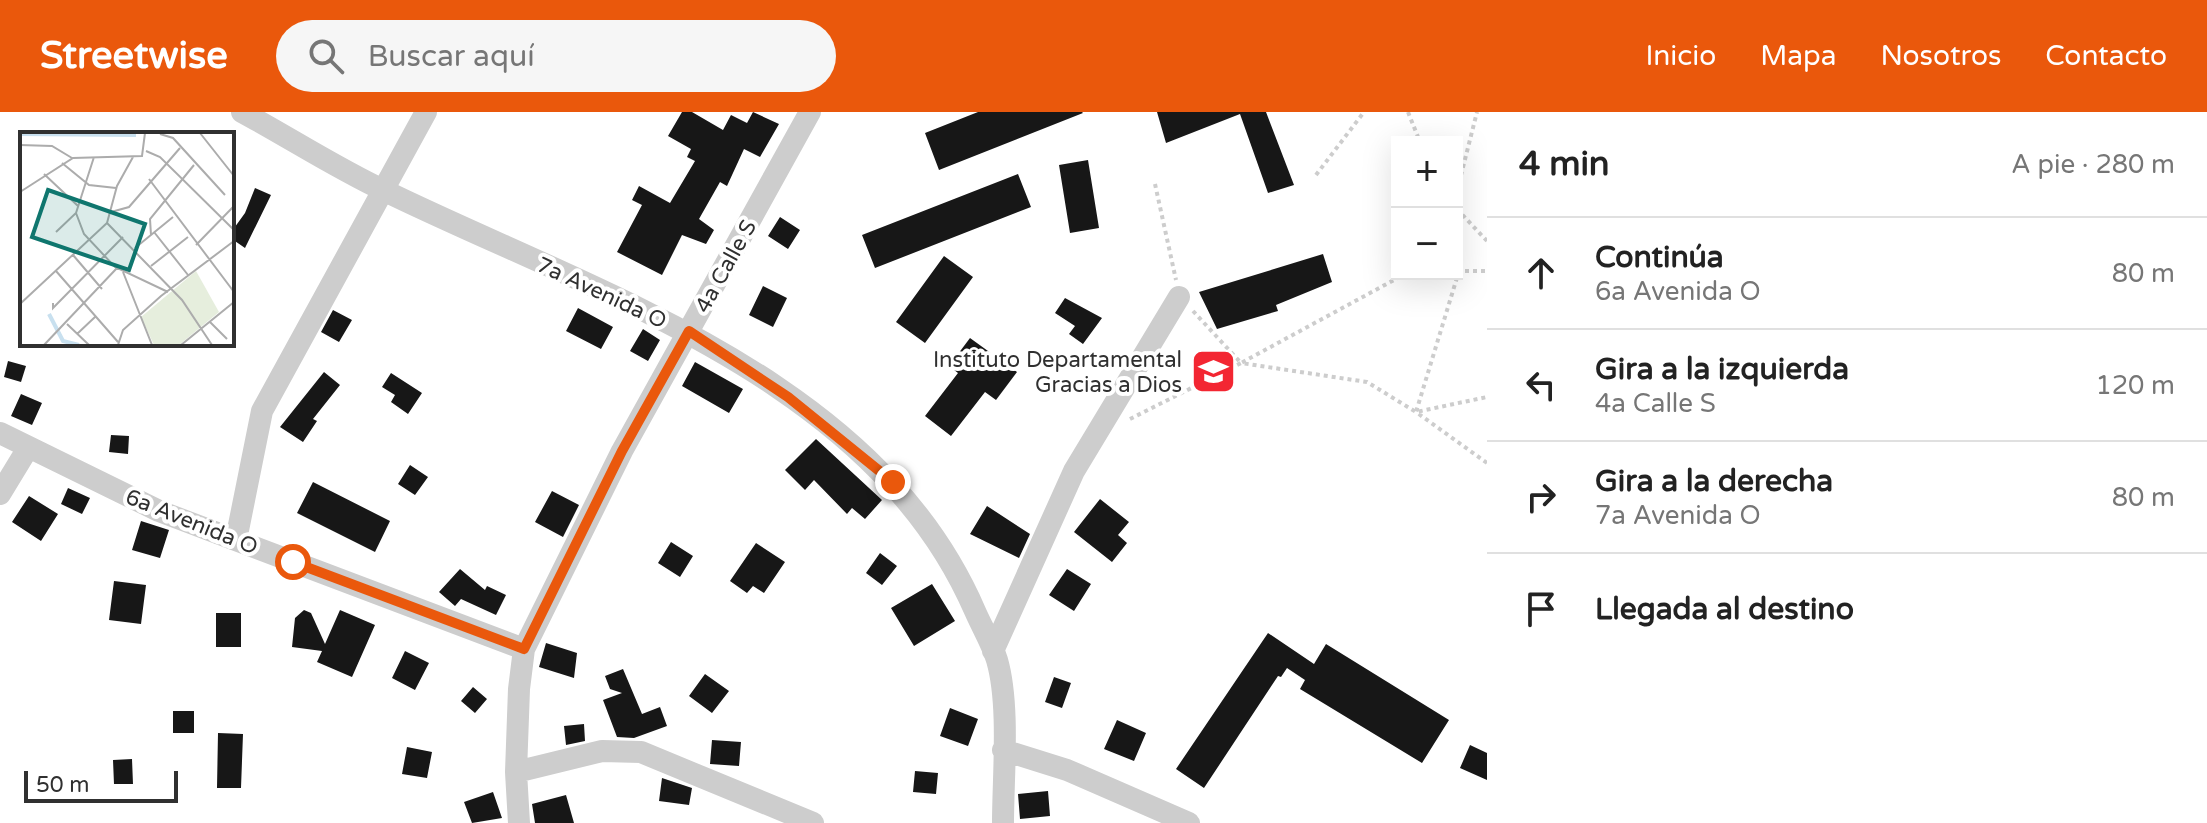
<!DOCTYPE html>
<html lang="es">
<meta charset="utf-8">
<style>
body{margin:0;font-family:"Varela Round",sans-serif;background:#f6f6f6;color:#222}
.controls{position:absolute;right:24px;top:24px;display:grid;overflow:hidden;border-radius:0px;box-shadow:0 8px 32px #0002}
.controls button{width:72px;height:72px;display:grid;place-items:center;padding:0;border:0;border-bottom:2px solid #e0e0e0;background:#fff;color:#222;font:40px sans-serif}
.scale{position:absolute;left:24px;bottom:20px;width:154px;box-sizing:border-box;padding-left:8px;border:4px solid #303030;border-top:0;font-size:22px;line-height:28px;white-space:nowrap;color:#303030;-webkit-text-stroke:6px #fff;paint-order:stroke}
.stop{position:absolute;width:24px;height:24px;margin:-18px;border:6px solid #ea580c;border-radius:50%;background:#fff}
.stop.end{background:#ea580c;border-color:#fff;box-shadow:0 2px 8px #0008}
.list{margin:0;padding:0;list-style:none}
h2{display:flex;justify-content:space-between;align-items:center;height:104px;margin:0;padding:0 32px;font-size:34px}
h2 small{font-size:26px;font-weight:400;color:#767676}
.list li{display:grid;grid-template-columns:52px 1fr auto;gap:24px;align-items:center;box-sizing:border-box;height:112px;padding:0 32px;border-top:2px solid #e0e0e0}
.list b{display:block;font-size:30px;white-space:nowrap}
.list p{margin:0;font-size:26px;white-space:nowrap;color:#767676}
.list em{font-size:26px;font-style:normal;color:#767676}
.icon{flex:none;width:44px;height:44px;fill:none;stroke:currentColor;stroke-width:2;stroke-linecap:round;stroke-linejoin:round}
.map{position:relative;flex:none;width:1487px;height:711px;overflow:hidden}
header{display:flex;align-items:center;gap:48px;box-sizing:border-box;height:112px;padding:0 40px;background:#ea580c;color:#fff}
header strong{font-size:38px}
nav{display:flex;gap:44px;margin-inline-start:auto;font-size:28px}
.search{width:560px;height:72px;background:#f6f6f6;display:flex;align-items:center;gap:20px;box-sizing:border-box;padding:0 28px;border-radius:44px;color:#767676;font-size:30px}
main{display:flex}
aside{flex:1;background:#fff}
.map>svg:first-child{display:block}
.building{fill:#171717}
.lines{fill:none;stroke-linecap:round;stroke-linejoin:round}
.path{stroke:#cdcdcd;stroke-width:4;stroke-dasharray:4 4;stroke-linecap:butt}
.street{stroke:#cdcdcd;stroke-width:22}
.route{stroke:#ea580c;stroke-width:10}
.labels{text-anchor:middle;stroke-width:8;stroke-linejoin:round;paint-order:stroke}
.street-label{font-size:22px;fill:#303030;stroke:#fff}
.poi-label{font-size:22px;fill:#303030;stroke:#fff;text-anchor:end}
.inset-river{fill:none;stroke:#c8e0ef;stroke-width:4}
.inset-road{fill:none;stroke:#acacac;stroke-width:2}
.view{fill:#0f766e;fill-opacity:0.15;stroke:#0f766e;stroke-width:4}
.inset-edge{fill:none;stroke:#303030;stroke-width:4}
</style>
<header>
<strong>Streetwise</strong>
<div class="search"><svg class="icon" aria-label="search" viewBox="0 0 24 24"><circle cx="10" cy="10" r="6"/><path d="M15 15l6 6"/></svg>Buscar aquí</div>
<nav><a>Inicio</a><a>Mapa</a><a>Nosotros</a><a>Contacto</a></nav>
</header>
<main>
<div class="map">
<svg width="1487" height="711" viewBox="0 0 1487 711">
<rect width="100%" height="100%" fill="#fff"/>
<path class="building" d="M682 0H692L723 18 731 3 747 11 753 0 779 12 760 45 744 37 727 74 720 70 699 107 714 118 706 132 682 123 662 163 617 140 642 93 632 88 639 74 670 91 695 49 687 45 691 37 668 24Z
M978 0H1082L1083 1 939 58 925 21Z
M1157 0H1266L1294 73 1268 81 1240 2 1166 31Z
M1088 48 1099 116 1070 121 1059 53Z
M1018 62 1031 95 875 156 862 123Z
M255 76 271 83 245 136 232 127V119L245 101Z
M780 105 800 118 788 137 768 124Z
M1323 142 1332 170 1276 193 1278 199 1217 217 1199 180Z
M944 144 973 165 925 231 896 210Z
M763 174 787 186 773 215 749 203Z
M1065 186 1102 206 1083 232 1069 222 1075 214 1055 201Z
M578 196 613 215 601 237 566 219Z
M333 198 352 208 339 230 321 220Z
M643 217 660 228 648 249 630 239Z
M970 226 1017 260 996 288 985 280 951 324 925 304 958 261 949 254Z
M8 249 26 254 21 270 4 265Z
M695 250 743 277 729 301 682 274Z
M324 260 340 273 313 307 317 309 303 330 280 315Z
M391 261 422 281 408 302 391 290 395 283 382 275Z
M21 282 42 291 32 313 11 304Z
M111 323 129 324 128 342 109 340Z
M816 327 882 388 865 407 852 396 847 402 814 368 805 378 785 358Z
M410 353 428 365 415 383 398 372Z
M313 370 390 409 375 440 297 401Z
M68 376 90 386 82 402 61 392Z
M552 379 579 393 563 425 535 410Z
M29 384 58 402 41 429 12 410Z
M1100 387 1129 410 1118 423 1127 431 1112 450 1074 420Z
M987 394 1030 422 1019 446 970 422Z
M141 409 169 418 160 446 132 438Z
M671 430 693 444 680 465 658 451Z
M756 431 785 450 764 481 753 474 747 481 730 469Z
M880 441 897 454 882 473 866 461Z
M460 457 485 478 487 474 506 483 496 503 461 487 455 494 439 480Z
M1067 457 1091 472 1074 499 1049 483Z
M114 469 146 473 141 512 109 508Z
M932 472 955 509 914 534 891 496Z
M304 498 311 501 325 532 340 498 375 513 352 565 317 550 322 539 292 535 295 506Z
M216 501H241V535H216Z
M1268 521 1314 552 1326 532 1449 608 1422 651 1300 577 1305 568 1287 556 1281 565 1278 564 1204 676 1176 657Z
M546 531 577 541 574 566 539 555Z
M405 539 429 551 415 578 392 566Z
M623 557 642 602 660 595 667 614 634 626 617 625 603 588 622 581 610 577 605 564Z
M705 562 729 579 712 601 689 584Z
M1054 565 1071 571 1062 596 1045 590Z
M473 575 487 587 475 601 461 589Z
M950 596 978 607 968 634 940 624Z
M173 599H194V621H173Z
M1117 608 1146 621 1134 649 1104 637Z
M584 612 585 629 566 633 564 614Z
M218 621 243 622 241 676H217Z
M712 628 741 630 739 654 710 652Z
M1470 633 1487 641V668L1460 656Z
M407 635 432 640 427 666 402 662Z
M132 647 133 672H114L113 648Z
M915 659 938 661 936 682 913 680Z
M662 666 692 676 689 693 659 689Z
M1048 679 1050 704 1020 707 1018 682Z
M493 680 502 706 472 711 464 690Z
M566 683 574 711H535L532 692Z"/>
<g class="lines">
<path class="path" d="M1408 0 1420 30
M1316 63 1364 0
M1155 72 1176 168
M1457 79 1477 0
M1457 97 1487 129
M1457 150 1459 159 1416 300 1487 351
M1457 159H1487
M1193 199 1241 251 1405 162
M1130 307 1241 251 1367 270 1416 300 1487 285"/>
<path class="street" d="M242 0C290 26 336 56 385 79 596 182 874 266 975 499 982 515 992 532 997 548 1010 593 1003 664 1003 711
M0 321 159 399 524 537
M0 382 28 336
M236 428 262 299 426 0
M993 539 1074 359 1179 185
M1003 638 1067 658 1189 711
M516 660 602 639 641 640 813 711
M519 711 516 660 519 577 524 537 622 339 810 0"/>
</g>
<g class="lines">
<path class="route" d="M293 450 524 537 622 339 689 219 788 285 893 370"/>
</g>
<defs>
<symbol id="school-square" viewBox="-11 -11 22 22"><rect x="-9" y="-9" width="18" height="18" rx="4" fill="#f32632" stroke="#fff"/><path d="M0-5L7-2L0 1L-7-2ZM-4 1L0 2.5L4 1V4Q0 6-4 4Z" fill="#fff"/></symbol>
</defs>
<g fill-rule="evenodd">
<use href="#school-square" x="1188" y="234" width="51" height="51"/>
</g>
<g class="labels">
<g class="street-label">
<text transform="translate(725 154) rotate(-61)" y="8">4a Calle S</text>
<text transform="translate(602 180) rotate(25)" y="8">7a Avenida O</text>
<text transform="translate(192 409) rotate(22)" y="8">6a Avenida O</text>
</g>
<g class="poi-label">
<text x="1182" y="255">Instituto Departamental<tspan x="1182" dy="25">Gracias a Dios</tspan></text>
</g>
</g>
<g transform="translate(20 20)">
<rect width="214" height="214" fill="#fff"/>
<path d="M176 139 199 180 159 213H134L121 185Z" fill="#e6eedd"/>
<path class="inset-river" d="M0 2 116 3M29 182 43 209 59 213"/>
<path class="inset-road" d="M180 1 214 44M140 2 153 6 205 63M0 13 32 14 52 26M126 19 140 25 214 98M42 31 69 53 96 56M24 42 58 74M129 47 214 160M0 60 53 26 122 24 125 1M91 80 109 75 160 16M56 81 64 102 95 135 148 160M87 91 162 168 192 213M36 100 56 81 74 25M134 100 168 143M131 103 130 87 174 33M176 113 214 74M115 116 153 85M53 123 82 157M131 134 168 105M36 139 98 210M103 140 132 213M33 171V176L103 105M0 172 87 91 97 54 113 25M190 190 207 207M47 192 69 213M57 202 75 185M24 213 97 136M98 213 103 198 141 164 214 109M161 213 214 170"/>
<path class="view" d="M28 58 125 92 109 138 12 105Z"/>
<rect width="214" height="214" class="inset-edge"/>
</g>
</svg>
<div class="controls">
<button>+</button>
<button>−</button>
</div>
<div class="scale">50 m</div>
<div class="stop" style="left:293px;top:450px"></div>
<div class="stop end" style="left:893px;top:370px"></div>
</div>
<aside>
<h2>4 min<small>A pie · 280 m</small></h2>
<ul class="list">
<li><svg class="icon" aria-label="ahead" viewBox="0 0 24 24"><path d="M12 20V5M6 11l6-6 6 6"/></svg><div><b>Continúa</b><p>6a Avenida O</p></div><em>80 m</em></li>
<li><svg class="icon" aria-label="left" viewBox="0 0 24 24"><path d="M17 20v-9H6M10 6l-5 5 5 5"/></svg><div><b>Gira a la izquierda</b><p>4a Calle S</p></div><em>120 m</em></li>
<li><svg class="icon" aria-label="right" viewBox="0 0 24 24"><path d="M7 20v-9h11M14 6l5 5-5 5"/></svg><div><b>Gira a la derecha</b><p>7a Avenida O</p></div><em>80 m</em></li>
<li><svg class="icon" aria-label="arrive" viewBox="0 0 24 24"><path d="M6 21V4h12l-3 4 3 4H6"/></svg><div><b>Llegada al destino</b></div></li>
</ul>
</aside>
</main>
